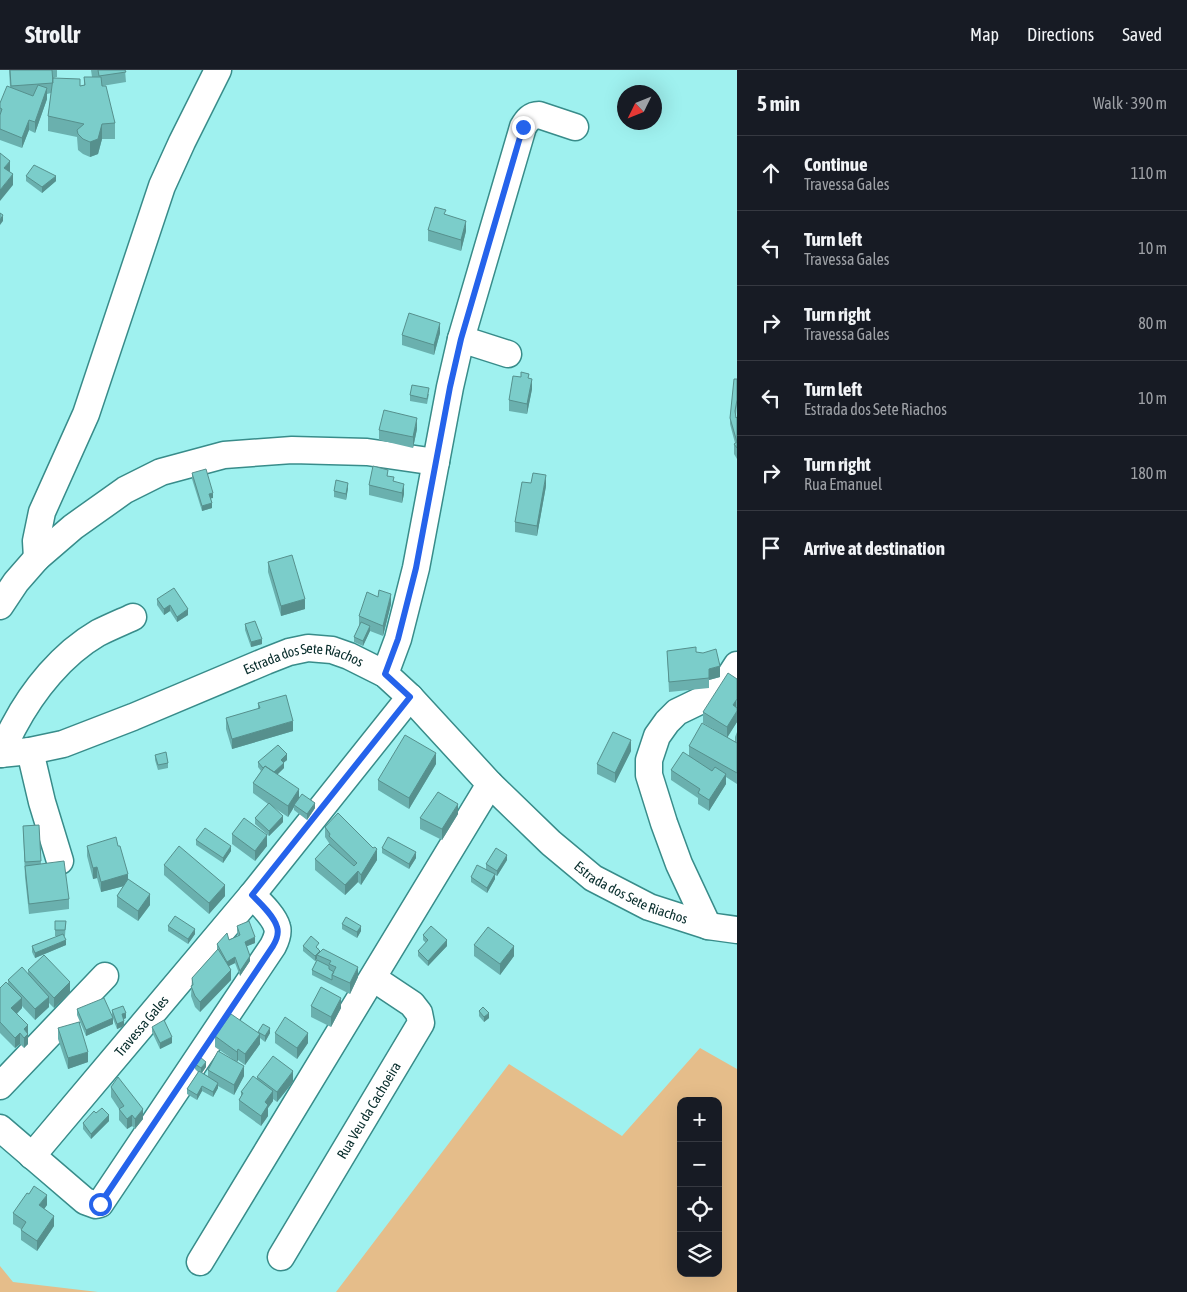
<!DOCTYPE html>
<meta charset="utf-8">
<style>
body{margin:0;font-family:"Asap Condensed",sans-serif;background:#242831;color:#f1f3f6}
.controls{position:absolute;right:15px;bottom:15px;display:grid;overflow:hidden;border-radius:10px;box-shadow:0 5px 20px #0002}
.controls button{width:45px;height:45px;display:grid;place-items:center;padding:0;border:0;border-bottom:1px solid #363941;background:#171b24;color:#f1f3f6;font:25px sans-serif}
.compass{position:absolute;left:617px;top:15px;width:45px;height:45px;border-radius:50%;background:#171b24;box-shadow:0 5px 20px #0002;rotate:227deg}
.stop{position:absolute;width:15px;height:15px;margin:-11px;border:4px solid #2563eb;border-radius:50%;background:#fff}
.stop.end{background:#2563eb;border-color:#fff;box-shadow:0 1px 5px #0008}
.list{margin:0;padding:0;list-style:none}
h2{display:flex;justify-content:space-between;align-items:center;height:65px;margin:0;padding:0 20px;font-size:21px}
h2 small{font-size:16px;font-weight:400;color:#9ea1a6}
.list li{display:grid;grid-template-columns:32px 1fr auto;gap:15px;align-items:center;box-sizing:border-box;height:75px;padding:0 20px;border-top:1px solid #363941}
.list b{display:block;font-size:19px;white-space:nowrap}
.list p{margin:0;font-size:16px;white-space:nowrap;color:#9ea1a6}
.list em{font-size:16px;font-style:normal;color:#9ea1a6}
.icon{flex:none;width:28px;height:28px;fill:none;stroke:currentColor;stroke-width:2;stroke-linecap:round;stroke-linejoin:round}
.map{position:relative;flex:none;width:737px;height:1222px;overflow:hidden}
header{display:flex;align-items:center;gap:30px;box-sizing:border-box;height:70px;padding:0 25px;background:#171b24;border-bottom:1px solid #363941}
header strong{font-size:24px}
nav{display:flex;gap:28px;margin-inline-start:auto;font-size:18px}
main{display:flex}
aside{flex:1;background:#171b24}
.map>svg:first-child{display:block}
.green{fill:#e5bd8a;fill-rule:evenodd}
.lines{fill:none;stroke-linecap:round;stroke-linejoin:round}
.minor-casing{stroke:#388c8a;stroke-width:29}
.minor{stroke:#fff;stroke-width:26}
.wall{fill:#6ab0ae}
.shaded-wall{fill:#56908d}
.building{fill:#7bcdca;stroke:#56908d}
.route{stroke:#2563eb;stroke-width:6}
.labels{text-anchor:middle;stroke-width:4;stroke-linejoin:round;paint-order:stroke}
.street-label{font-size:14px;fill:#062b2a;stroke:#fff}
</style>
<header>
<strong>Strollr</strong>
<nav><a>Map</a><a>Directions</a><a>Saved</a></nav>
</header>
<main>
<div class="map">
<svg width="737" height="1222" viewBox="0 0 737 1222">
<rect width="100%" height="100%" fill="#9ff1ef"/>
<path class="green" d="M700 978 737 999V1222H336L509 994 622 1066ZM681 1031H718V1203H681Z
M0 1196 13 1212 98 1222H0Z"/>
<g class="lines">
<defs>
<g id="minor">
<path d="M461 269 508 284"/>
<path d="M37 488 36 471 42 442 86 344 162 116 182 72 218 0"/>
<path d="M0 536 16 512 37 488 73 457 125 420 161 402 224 385 292 380 367 382 436 392"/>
<path d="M385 604 398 569 416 498 450 317 461 269 523 57C527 50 531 45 539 45L575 57"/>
<path d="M30 681 42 732 60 791"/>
<path id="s1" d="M0 684 30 681 63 674 133 647 266 591 289 582 308 578 332 580 349 586 385 604 410 627 490 714 551 773 593 808 649 837 708 856 737 860"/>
<path d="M1 684C5 675 9 665 14 656 33 620 62 584 98 563 110 557 122 552 133 547"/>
<path d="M708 856 679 794 664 753 649 705V690L657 666 667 652 677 642 706 628 726 612 737 595"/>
<path d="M0 1016 105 906"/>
<path d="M0 1058 85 1131 96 1135 100 1134 273 876C276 870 279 863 277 857 274 846 260 833 252 825"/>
<path id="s2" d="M32 1086 252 825 410 627"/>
<path id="s3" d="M281 1187 421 953 419 943 412 934 373 908"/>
<path d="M200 1192 490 714"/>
</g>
</defs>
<use href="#minor" class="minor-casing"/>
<use href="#minor" class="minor"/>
</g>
<path class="wall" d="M6 0H57V7L53 8 80 16 84 15V7H92L91 0H125L126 12 102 16 115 53V69H102L98 84 90 87 83 84 78 80 77 67 48 61V46L51 23 47 24V29L35 63 29 60 22 78 0 70V33L10 17 9 0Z
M26 106 56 111 42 123 26 111Z
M446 145 466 161 461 181 428 171V160Z
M440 263 434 285 402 275V265Z
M529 308 532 319 527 344 509 341V330Z
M737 309V335L736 345V348L737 347V389L734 384V374L735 373 730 354V348Z
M429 324 427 334 410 331V325Z
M417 359 413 378 379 370V360Z
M192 403 213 428H211L212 438 202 441 192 409Z
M388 406 394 412 404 424 402 433 369 425V415Z
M546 416 537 466 515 462V452Z
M348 418 346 430 334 427V421Z
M268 492 305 539 281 546 268 502Z
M157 529 188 545 177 552 170 541 164 545 157 535Z
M391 534 383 566 370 561 363 576 354 572V567L359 556V546Z
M245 554 262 574 251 577 245 560Z
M667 581 696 582 720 607 709 610V618L669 622Z
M737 609V652L727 667 735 672V667L737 662V714L726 707V714L709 741 698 734V728L671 710V700L689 685V676L720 663 703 653V642Z
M258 633 293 661 232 679 226 659V648L258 639Z
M631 681 615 713 597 704V694Z
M155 685 168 693V698L158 700 155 690Z
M287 690 284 692V698L277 704 299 728 315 738 307 750 294 740V737L288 747 273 737 283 752 269 766 255 754V748L268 734 253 723V713L261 701 258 697V692Z
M436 694 409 739 378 720V710Z
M458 744 442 770 420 759V748Z
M39 755 41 794 69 829V839L29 844 25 807 23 756Z
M325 757 377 790 361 815 358 812 345 825 315 800V789L329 774V773L325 767Z
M232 764 267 776 255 791 232 774Z
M196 770 231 781 223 793 196 775Z
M87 776 128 810 150 835 138 851 117 837V826L124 816 101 822 97 808 93 809 87 786Z
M382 778 416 788 409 799 382 783Z
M507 790 497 806 495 805V809L487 823 471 812V807L486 799V794Z
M164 795 225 826 209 844 164 805Z
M55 851H66L65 866H64L66 875 35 888 32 882V876L59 866H55Z
M342 854 361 861 357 868 342 859Z
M168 856 195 864 188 874 168 861Z
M237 856 255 873 247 876 250 891 240 906 235 893 229 896 231 910 200 942 195 937 191 926 192 908 217 880V874L238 866 237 861Z
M423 865 447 876 428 896 418 886V881L426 873 423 870Z
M474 875 514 886 500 905 474 886Z
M303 876 319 878 318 879 320 882 358 907 350 924 312 905V900L317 889 315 891 303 881Z
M28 900 70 923 54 938 49 933V937L35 950 22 936V938L17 944 28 955V974L24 978 20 974 15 978 0 963V918L8 914V910L28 904Z
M311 936 341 938 331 957 311 947Z
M77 939 113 954 86 966 77 945Z
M112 940 126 948 123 949 124 956 117 959 112 946Z
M479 941 489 948 484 952 479 946Z
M152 957 172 973 160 979 152 962Z
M58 958 88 992 68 999 58 969Z
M258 962 270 963 265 972 260 968V974L245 995 238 990 237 992 244 1006 234 1025 218 1016V1018L213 1027 202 1021 197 1030 187 1024V1019L198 1002 195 999V994L206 997 202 1003 208 1006V1000L234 990 215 977V966L258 963Z
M275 963 308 973 297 989 275 973Z
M257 1007 293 1012 277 1032 273 1029V1031L268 1038V1046L261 1056 239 1040V1030L241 1026V1022L257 1009Z
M111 1017 143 1049 135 1059 132 1056 127 1059 119 1050V1039L111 1027Z
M96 1043 109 1051 91 1069 83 1059V1053Z
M47 1135 44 1139 54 1156 37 1181 21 1170V1159L13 1154V1143Z"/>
<path class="shaded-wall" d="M47 18V29L35 63V52Z
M29 50V60L22 78V68Z
M102 54V69L98 84 90 87V72Z
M10 91V102L4 109V98Z
M13 104V115L0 131V120Z
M56 106V111L42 123V117Z
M3 145V151L0 155V150Z
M466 151V161L461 181V170Z
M440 253V263L434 285V275Z
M532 309V319L527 344V334Z
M417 348V359L413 378V367Z
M546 405V416L537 466V456Z
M348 413V418L346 430V424Z
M404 414V424L402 433V423Z
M213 423V428L209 429V424Z
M212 433V438L202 441V436Z
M391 524V534L383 566V556Z
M305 529V539L281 546V536Z
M170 535V541L164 545V539Z
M188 539V545L177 552V547Z
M370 556V561L363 576V571Z
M262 569V574L251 577V572Z
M720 596V607L709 610V599Z
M736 629V640L733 635Z
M737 641V652L727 668V657Z
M293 651V661L232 679V669Z
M631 670V681L615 713V703Z
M436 683V694L409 739V728Z
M287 684V690L281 695V690Z
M284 693V698L273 709V703Z
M726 704V714L709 741V730Z
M299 719V730L294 735V737L288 747V736Z
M315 733V738L307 750V744Z
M458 734V744L442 770V759Z
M283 746V752L269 766V761Z
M267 765V776L255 791V781Z
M231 776V781L223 793V788Z
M377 779V790L361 815V805Z
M416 782V788L409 799V794Z
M507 785V790L497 806V801Z
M97 797V808L93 809V798Z
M358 801V812L345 825V815Z
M128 804V815L101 822V812Z
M495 804V809L487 823V818Z
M225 815V826L209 844V833Z
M150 824V835L138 851V841Z
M361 856V861L357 868V862Z
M195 859V864L188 874V869Z
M255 867V873L245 877V872Z
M66 870V875L35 888V883Z
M447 870V876L428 896V891Z
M514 876V886L500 905V894Z
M320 881V886L317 885V889L315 891V886Z
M250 886V891L240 906V901Z
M235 887V893L227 897V892Z
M358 897V907L350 924V913Z
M231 900V910L200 942V932Z
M70 912V923L54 938V928Z
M49 927V937L35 950V939Z
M22 928V938L11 949V938Z
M341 928V938L331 957V947Z
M126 943V948L122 950V944Z
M489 943V948L484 952V947Z
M113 948V954L86 966V960Z
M124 951V956L117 959V954Z
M28 955V974L24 978V959Z
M270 958V963L265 972V966Z
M20 963V974L15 978V968Z
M308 963V973L297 989V978Z
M260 964V974L245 995V984Z
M172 967V973L160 979V973Z
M238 979V990L237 992V982Z
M88 982V992L68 999V988Z
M206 992V997L201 1004V998Z
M244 996V1006L234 1025V1015Z
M293 1001V1012L277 1032V1022Z
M218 1013V1018L213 1027V1022Z
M202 1016V1021L197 1030V1025Z
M273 1021V1031L268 1038V1046L261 1056V1046L265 1032Z
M143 1039V1049L135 1059V1049Z
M109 1045V1051L91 1069V1064Z
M132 1045V1056L127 1059V1049Z
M47 1125V1135L39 1146V1135Z
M54 1146V1156L37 1181V1171Z"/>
<path class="building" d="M10 0H52L53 13 11 16Z
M98 0H125L126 2 99 6Z
M84 7H101L102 16H106L115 53 102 54 98 69 90 72 83 69 78 64 77 60 84 54 48 46 53 8 80 9V16L85 15Z
M38 15 47 18 35 52 29 50 22 68 0 59V45L2 39 0 38V33L7 16 33 26Z
M0 83 10 91 4 98 13 104 0 120Z
M34 95 56 106 42 117 26 106Z
M435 137 446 140 444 144 466 151 461 170 428 160Z
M0 143 3 145 0 150Z
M409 243 440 253 434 275 402 265Z
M521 302 529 304 528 308 532 309 527 334 509 330 513 306 521 307Z
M734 309H737V330L735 341 736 348 737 347V372L730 348Z
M412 315 429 318 427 329 410 325Z
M384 340 417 348 413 367 379 360Z
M737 372V378L734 374Z
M373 396 388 400 387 406 394 407 393 411 404 414 402 423 369 415Z
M206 399 213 423 209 424 212 433 202 436 192 403Z
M533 403 546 405 537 456 515 452 522 412 531 413Z
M336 410 348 413 346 424 334 421Z
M292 485 305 529 281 536 268 492Z
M174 518 188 539 177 547 170 535 164 539 157 529Z
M379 520 391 524 383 556 359 546 367 522 378 527Z
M255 551 262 569 251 572 245 554Z
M361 552 370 556 363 571 354 567Z
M696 577V582L703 583 716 579 720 596 709 599V608L669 612 667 581Z
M728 603 737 609V629L733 635 737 638V641L727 657 703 642Z
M286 625 293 651 232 669 226 648 260 638 258 633Z
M702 653 737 673V703L689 676Z
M613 662 631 670 615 703 597 694Z
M405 665 436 683 409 728 378 710Z
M278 675 287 684 281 690 284 693 274 702 265 696 263 698 258 692Z
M166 682 168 693 158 695 155 685Z
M683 682 712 701 715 697 726 704 709 730 698 723 700 719 671 700Z
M265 696 299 719 288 736 253 713Z
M438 722 458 734 442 759 420 748Z
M302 724 315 733 307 744 294 735Z
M269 733 283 746 269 761 255 748Z
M338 743 373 778 375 777 377 779 361 805 358 801 345 815 315 789 329 774 354 796 357 793 329 766 330 764 325 757Z
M244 748 267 765 255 781 232 764Z
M39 755 41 791 25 792 23 756Z
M205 758 231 776 223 788 196 770Z
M116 767 118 776H120L128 804 101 812 97 797 93 798 87 776Z
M388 767 416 782 409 794 382 778Z
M179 776 225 815 209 833 164 795Z
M496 778 507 785 497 801 486 794Z
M64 791 69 829 29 834 25 796Z
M477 795 495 804 487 818 471 807Z
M128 809 150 824 138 841 117 826Z
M175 846 195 859 188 869 168 856Z
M346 847 361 856 357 862 342 854Z
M55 851H66L65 860H55Z
M249 851 255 867 245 872 250 886 240 901 235 887 227 892 217 874 227 863 229 870 240 865 237 856Z
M431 856 447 870 428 891 418 881 428 870 423 865Z
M488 857 514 876 500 894 474 875Z
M63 864 66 870 35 883 32 876Z
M311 866 319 873 316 877 320 881 315 886 303 876Z
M218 879 231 900 200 932 195 926 191 916 193 915 192 908Z
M323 879 358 897 350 913 332 905 336 897 329 894 331 891 317 885Z
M44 885 70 912 54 928 28 900Z
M317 890 329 896V899L334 902 332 905V910L312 900Z
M22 897 49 927 35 939 8 910Z
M6 912 22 928 11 938 28 955 24 959 28 964 24 968 20 963 15 968 0 952V918Z
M321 917 341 928 331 947 311 936Z
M104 928 113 948 86 960 77 939Z
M123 936 126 943 122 944 124 951 117 954 112 940Z
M483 937 489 943 484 947 479 941Z
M231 944 260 964 245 984 238 979 237 982 215 966Z
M285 947 308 963 297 978 275 963Z
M164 950 172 967 160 973 152 957Z
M79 952 88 982 68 988 58 958Z
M263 954 270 958 265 966 258 962Z
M218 981 244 996 234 1015 208 1000Z
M273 986 293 1001 277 1022 257 1007Z
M200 987 206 992 201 998 195 994Z
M199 1001 218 1013 213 1022 202 1016 197 1025 187 1019Z
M253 1006 273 1021 265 1032 268 1035 261 1046 239 1030 243 1023 241 1022Z
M118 1007 143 1039 135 1049 132 1045 127 1049 119 1039 124 1036 111 1017Z
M102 1038 109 1045 91 1064 83 1053 94 1041 96 1043Z
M34 1116 47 1125 39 1135 54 1146 37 1171 21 1160 26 1152 13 1143 27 1123 29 1124Z"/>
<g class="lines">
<path class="route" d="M100 1134 273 876C276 871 279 863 277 857 274 846 260 833 252 825L410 627 385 604 398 569 416 498 450 317 461 269 523 57"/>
</g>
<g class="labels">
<g class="street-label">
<text dy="5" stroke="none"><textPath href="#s1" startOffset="322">Estrada dos Sete Riachos</textPath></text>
<text dy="5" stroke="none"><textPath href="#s1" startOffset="742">Estrada dos Sete Riachos</textPath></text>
<text dy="5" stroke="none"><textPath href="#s2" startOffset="170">Travessa Gales</textPath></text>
<text dy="5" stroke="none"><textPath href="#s3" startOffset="171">Rua Veu da Cachoeira</textPath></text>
</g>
</g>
</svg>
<div class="controls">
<button>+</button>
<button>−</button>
<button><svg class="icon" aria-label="locate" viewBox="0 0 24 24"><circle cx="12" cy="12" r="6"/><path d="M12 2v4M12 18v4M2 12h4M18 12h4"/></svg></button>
<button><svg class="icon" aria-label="layers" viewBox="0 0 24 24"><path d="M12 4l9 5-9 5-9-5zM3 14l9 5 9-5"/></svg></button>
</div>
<svg class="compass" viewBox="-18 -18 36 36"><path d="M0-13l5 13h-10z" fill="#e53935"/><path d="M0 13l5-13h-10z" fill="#9ea1a6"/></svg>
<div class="stop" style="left:100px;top:1134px"></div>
<div class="stop end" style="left:523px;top:57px"></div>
</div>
<aside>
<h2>5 min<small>Walk · 390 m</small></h2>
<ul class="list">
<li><svg class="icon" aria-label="ahead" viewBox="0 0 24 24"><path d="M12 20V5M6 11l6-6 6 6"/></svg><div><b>Continue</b><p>Travessa Gales</p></div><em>110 m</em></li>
<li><svg class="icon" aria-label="left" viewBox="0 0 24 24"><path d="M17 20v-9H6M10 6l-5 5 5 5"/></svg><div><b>Turn left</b><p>Travessa Gales</p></div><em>10 m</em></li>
<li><svg class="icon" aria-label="right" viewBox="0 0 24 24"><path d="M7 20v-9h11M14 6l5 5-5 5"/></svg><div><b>Turn right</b><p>Travessa Gales</p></div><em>80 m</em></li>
<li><svg class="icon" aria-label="left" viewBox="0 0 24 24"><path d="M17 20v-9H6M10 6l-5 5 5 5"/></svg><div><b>Turn left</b><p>Estrada dos Sete Riachos</p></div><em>10 m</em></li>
<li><svg class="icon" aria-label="right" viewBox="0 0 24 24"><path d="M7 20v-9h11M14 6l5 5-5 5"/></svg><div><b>Turn right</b><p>Rua Emanuel</p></div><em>180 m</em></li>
<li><svg class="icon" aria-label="arrive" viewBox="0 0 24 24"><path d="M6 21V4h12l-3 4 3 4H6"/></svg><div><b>Arrive at destination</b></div></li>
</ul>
</aside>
</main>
